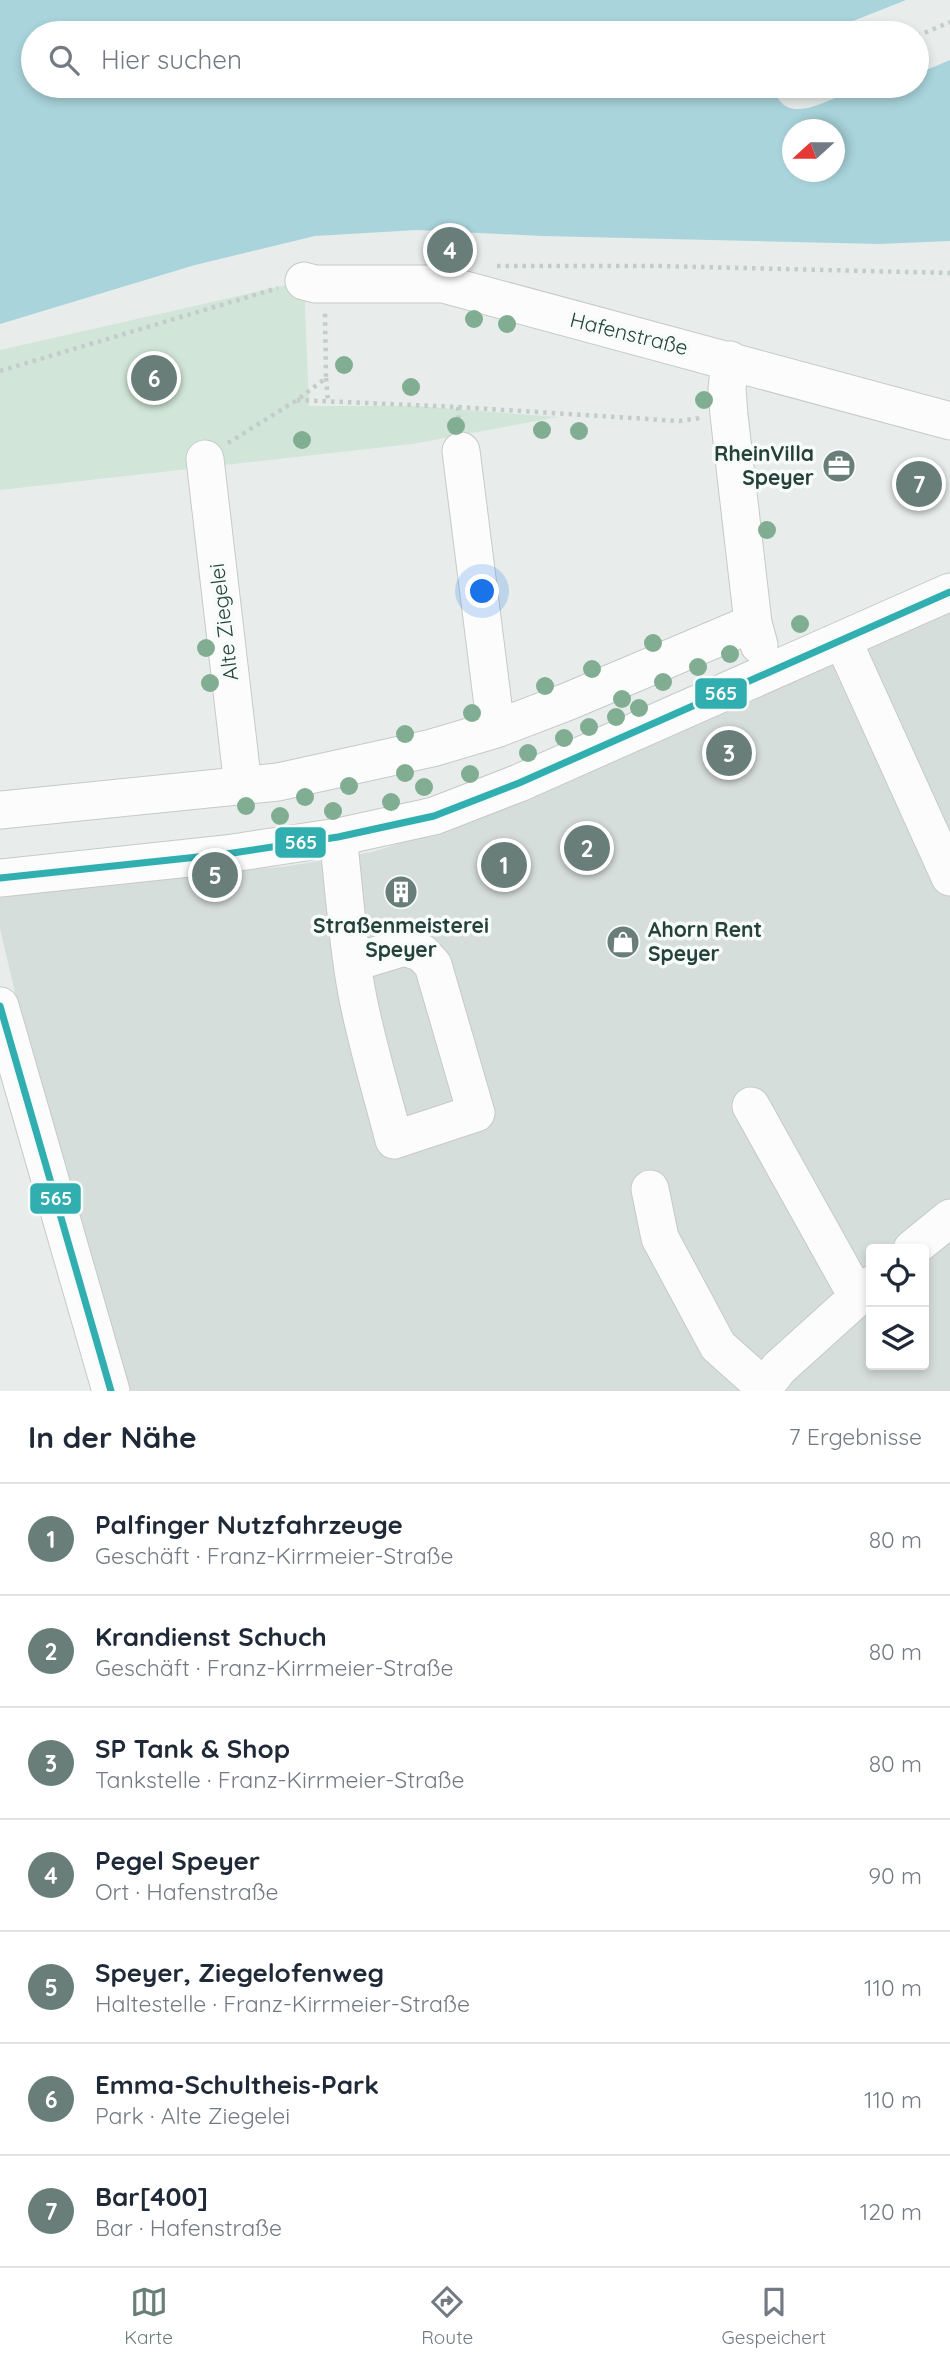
<!DOCTYPE html>
<html lang="de">
<meta charset="utf-8">
<style>
body{margin:0;font-family:Quicksand,sans-serif;background:#f6f6f7;color:#1f2937}
.controls{position:absolute;right:21px;bottom:21px;display:grid;overflow:hidden;border-radius:7px;box-shadow:0 4px 10px #0003}
.controls button{width:63px;height:63px;display:grid;place-items:center;padding:0;border:0;border-bottom:2px solid #e0e1e3;background:#fff;color:#1f2937;font:35px sans-serif}
.compass{position:absolute;left:782px;top:119px;width:63px;height:63px;border-radius:50%;background:#fff;box-shadow:0 4px 10px #0003;rotate:249deg}
.you{position:absolute;left:483px;top:592px;width:24px;height:24px;margin:-18px;border:5px solid #fff;border-radius:50%;background:#1a73e8;box-shadow:0 0 0 10px #1a73e833}
.badge{display:grid;place-items:center;width:46px;height:46px;border-radius:50%;background:#697e78;color:#fff;font-size:23px;font-weight:700}
.pin{position:absolute;translate:-50% -50%;border:4px solid #fff;box-shadow:0 2px 7px #0006}
.list{margin:0;padding:0;list-style:none}
h2{display:flex;justify-content:space-between;align-items:center;height:91px;margin:0;padding:0 28px;font-size:30px}
h2 small{font-size:23px;font-weight:400;color:#747a83}
.list li{display:grid;grid-template-columns:46px 1fr auto;gap:21px;align-items:center;box-sizing:border-box;height:112px;padding:0 28px;border-top:2px solid #e0e1e3}
.list b{display:block;font-size:26px;white-space:nowrap}
.list p{margin:0;font-size:23px;white-space:nowrap;color:#747a83}
.list em{font-size:23px;font-style:normal;color:#747a83}
.icon{flex:none;width:38px;height:38px;fill:none;stroke:currentColor;stroke-width:2;stroke-linecap:round;stroke-linejoin:round}
.map{position:relative;flex:none;width:950px;height:1391px;overflow:hidden}
.search{position:absolute;background:#fff;box-shadow:0 4px 10px #0003;left:21px;right:21px;top:21px;height:77px;display:flex;align-items:center;gap:18px;box-sizing:border-box;padding:0 24px;border-radius:38px;color:#747a83;font-size:26px}
.sheet{height:875px;background:#fff}
nav{display:flex;justify-content:space-around;align-items:center;box-sizing:border-box;height:98px;border-top:2px solid #e0e1e3;background:#fff;font-size:19px;color:#747a83}
nav a{display:grid;justify-items:center;gap:4px}
nav .on{color:#697e78}
.map>svg:first-child{display:block}
.built{fill:#d6dedb;fill-rule:evenodd}
.green{fill:#d1e6d8}
.water{fill:#a9d4db;fill-rule:evenodd}
.lines{fill:none;stroke-linecap:round;stroke-linejoin:round}
.minor-casing{stroke:#c5cac8;stroke-width:39}
.path{stroke:#c3ccca;stroke-width:4.5;stroke-dasharray:3.5 5;stroke-linecap:butt}
.minor{stroke:#fcfcfc;stroke-width:37}
.bus-1-casing{stroke:#f7fbf9;stroke-width:12}
.bus-1{stroke:#31aeaf;stroke-width:7}
.tree{fill:#81ae93}
.labels{text-anchor:middle;stroke-width:7;stroke-linejoin:round;paint-order:stroke}
.street-label{font-size:21px;fill:#24423a;stroke:#f7fbf9}
.poi-label{font-size:21px;font-weight:bold;fill:#24423a;stroke:#f7fbf9;text-anchor:end}
.line-badge{stroke:#f7fbf9;stroke-width:2.5}
.badge-label{font-size:19px;text-anchor:middle;font-weight:bold;fill:#fff}
</style>
<div class="map">
<svg width="950" height="1391" viewBox="0 0 950 1391">
<rect width="100%" height="100%" fill="#e8edeb"/>
<path class="built" d="M950 607V1391H127L37 1085 0 929V890L54 882 282 867 372 852 467 822ZM871 1249H924V1365H871Z"/>
<path class="green" d="M304 281 309 406H415L558 417 412 444 0 490V350Z"/>
<path class="water" d="M0 0H906L843 25 838 33H33V86H773C785 134 835 93 862 88 867 87 868 89 873 89 879 89 884 86 889 86 898 85 908 86 917 86V74L950 60V241L879 244 542 236 417 230 315 236 195 265 0 324ZM792 130H834V172H792Z"/>
<g class="lines">
<defs>
<path id="minor" d="M304 281 315 284H443L950 421
M730 360 727 389 729 415 753 623 759 645
M461 451 496 729
M205 459 243 786
M843 641 950 877
M0 810 278 782 432 748 496 729 569 701 753 623
M338 837C344 887 347 938 356 988 365 1039 381 1089 394 1140L476 1113 433 965 422 953 404 947 352 963
M0 878 226 854 338 837 434 816 519 783 950 592
M0 1006 111 1391
M751 1106 858 1298
M650 1189 660 1238 718 1346 763 1386
M912 1249 950 1218
M761 1391 779 1368 871 1285"/>
</defs>
<use href="#minor" class="minor-casing"/>
<path class="path" d="M917 36 950 22
M497 266H659L950 273
M0 371 278 288
M326 378 328 401
M297 400 458 407 679 421 700 418
M458 407 459 423
M228 443 297 400 326 378 325 312"/>
<use href="#minor" class="minor"/>
<defs>
<path id="bus-1" d="M0 878 226 854 338 837 434 816 519 783 950 592
M0 1006 111 1391"/>
</defs>
<use href="#bus-1" class="bus-1-casing"/>
<use href="#bus-1" class="bus-1"/>
</g>
<g class="tree">
<circle cx="474" cy="319" r="9"/>
<circle cx="507" cy="324" r="9"/>
<circle cx="344" cy="365" r="9"/>
<circle cx="411" cy="387" r="9"/>
<circle cx="704" cy="400" r="9"/>
<circle cx="456" cy="426" r="9"/>
<circle cx="542" cy="430" r="9"/>
<circle cx="579" cy="431" r="9"/>
<circle cx="302" cy="440" r="9"/>
<circle cx="767" cy="530" r="9"/>
<circle cx="800" cy="624" r="9"/>
<circle cx="653" cy="643" r="9"/>
<circle cx="206" cy="648" r="9"/>
<circle cx="730" cy="654" r="9"/>
<circle cx="698" cy="667" r="9"/>
<circle cx="592" cy="669" r="9"/>
<circle cx="663" cy="682" r="9"/>
<circle cx="210" cy="683" r="9"/>
<circle cx="545" cy="686" r="9"/>
<circle cx="622" cy="699" r="9"/>
<circle cx="639" cy="708" r="9"/>
<circle cx="472" cy="713" r="9"/>
<circle cx="616" cy="717" r="9"/>
<circle cx="589" cy="727" r="9"/>
<circle cx="405" cy="734" r="9"/>
<circle cx="564" cy="738" r="9"/>
<circle cx="528" cy="753" r="9"/>
<circle cx="405" cy="773" r="9"/>
<circle cx="470" cy="774" r="9"/>
<circle cx="349" cy="786" r="9"/>
<circle cx="424" cy="787" r="9"/>
<circle cx="305" cy="797" r="9"/>
<circle cx="391" cy="802" r="9"/>
<circle cx="246" cy="806" r="9"/>
<circle cx="333" cy="811" r="9"/>
<circle cx="280" cy="816" r="9"/>
</g>
<defs>
<symbol id="office-disc" viewBox="-11 -11 22 22"><circle r="9.5" fill="#697e78" stroke="#f7fbf9"/><path d="M-6-3h4V-5.5h4V-3h4V5H-6ZM-1-4.5V-3h2v-1.5ZM-6 0V1H6V0Z" fill="#fff"/></symbol>
<symbol id="building-disc" viewBox="-11 -11 22 22"><circle r="9.5" fill="#697e78" stroke="#f7fbf9"/><path d="M-4-6H4V6H1V3H-1V6H-4ZM-2.5-4.3h1.7v1.8h-1.7ZM.8-4.3h1.7v1.8H.8ZM-2.5-1h1.7V.8h-1.7ZM.8-1h1.7V.8H.8Z" fill="#fff"/></symbol>
<symbol id="shop-disc" viewBox="-11 -11 22 22"><circle r="9.5" fill="#697e78" stroke="#f7fbf9"/><path d="M-5-2.5h2.3a2.7 3.5 0 0 1 5.4 0H5L5.5 6h-11ZM-1.5-2.5h3a1.5 2.3 0 0 0-3 0Z" fill="#fff"/></symbol>
</defs>
<g fill-rule="evenodd">
<use href="#office-disc" x="820" y="447" width="38" height="38"/>
<use href="#building-disc" x="382" y="873" width="38" height="38"/>
<use href="#shop-disc" x="604" y="923" width="38" height="38"/>
</g>
<g class="labels">
<g class="street-label">
<text transform="translate(629 334) rotate(14)" y="7">Hafenstraße</text>
<text transform="translate(224 622) rotate(-97)" y="7">Alte Ziegelei</text>
</g>
<g class="poi-label">
<text x="814" y="461">RheinVilla<tspan x="814" dy="24">Speyer</tspan></text>
<text x="401" y="933" text-anchor="middle">Straßenmeisterei<tspan x="401" dy="24">Speyer</tspan></text>
<text x="648" y="937" text-anchor="start">Ahorn Rent<tspan x="648" dy="24">Speyer</tspan></text>
</g>
</g>
<g class="line-badge">
<rect x="694" y="677" width="54" height="33" rx="7" fill="#31aeaf"/>
<rect x="274" y="826" width="53" height="33" rx="7" fill="#31aeaf"/>
<rect x="29" y="1182" width="53" height="33" rx="7" fill="#31aeaf"/>
</g>
<g class="badge-label">
<text x="721" y="700">565</text>
<text x="301" y="849">565</text>
<text x="56" y="1205">565</text>
</g>
</svg>
<div class="controls">
<button><svg class="icon" aria-label="locate" viewBox="0 0 24 24"><circle cx="12" cy="12" r="6"/><path d="M12 2v4M12 18v4M2 12h4M18 12h4"/></svg></button>
<button><svg class="icon" aria-label="layers" viewBox="0 0 24 24"><path d="M12 4l9 5-9 5-9-5zM3 14l9 5 9-5"/></svg></button>
</div>
<svg class="compass" viewBox="-18 -18 36 36"><path d="M0-13l5 13h-10z" fill="#e53935"/><path d="M0 13l5-13h-10z" fill="#747a83"/></svg>
<div class="you"></div>
<div class="pin badge" style="left:504px;top:865px">1</div>
<div class="pin badge" style="left:587px;top:848px">2</div>
<div class="pin badge" style="left:729px;top:753px">3</div>
<div class="pin badge" style="left:450px;top:250px">4</div>
<div class="pin badge" style="left:215px;top:875px">5</div>
<div class="pin badge" style="left:154px;top:378px">6</div>
<div class="pin badge" style="left:919px;top:484px">7</div>
<div class="search"><svg class="icon" aria-label="search" viewBox="0 0 24 24"><circle cx="10" cy="10" r="6"/><path d="M15 15l6 6"/></svg>Hier suchen</div>
</div>
<section class="sheet">
<h2>In der Nähe<small>7 Ergebnisse</small></h2>
<ul class="list">
<li><span class="badge">1</span><div><b>Palfinger Nutzfahrzeuge</b><p>Geschäft · Franz-Kirrmeier-Straße</p></div><em>80 m</em></li>
<li><span class="badge">2</span><div><b>Krandienst Schuch</b><p>Geschäft · Franz-Kirrmeier-Straße</p></div><em>80 m</em></li>
<li><span class="badge">3</span><div><b>SP Tank &amp; Shop</b><p>Tankstelle · Franz-Kirrmeier-Straße</p></div><em>80 m</em></li>
<li><span class="badge">4</span><div><b>Pegel Speyer</b><p>Ort · Hafenstraße</p></div><em>90 m</em></li>
<li><span class="badge">5</span><div><b>Speyer, Ziegelofenweg</b><p>Haltestelle · Franz-Kirrmeier-Straße</p></div><em>110 m</em></li>
<li><span class="badge">6</span><div><b>Emma-Schultheis-Park</b><p>Park · Alte Ziegelei</p></div><em>110 m</em></li>
<li><span class="badge">7</span><div><b>Bar[400]</b><p>Bar · Hafenstraße</p></div><em>120 m</em></li>
</ul>
</section>
<nav>
<a class="on"><svg class="icon" aria-label="map" viewBox="0 0 24 24"><path d="M3 6l6-2 6 2 6-2v14l-6 2-6-2-6 2zM9 4v14M15 6v14"/></svg>Karte</a>
<a><svg class="icon" aria-label="directions" viewBox="0 0 24 24"><path d="M12 3l9 9-9 9-9-9zM9 14v-3h6M13 9l2 2-2 2"/></svg>Route</a>
<a><svg class="icon" aria-label="saved" viewBox="0 0 24 24"><path d="M7 4h10v16l-5-4-5 4z"/></svg>Gespeichert</a>
</nav>
